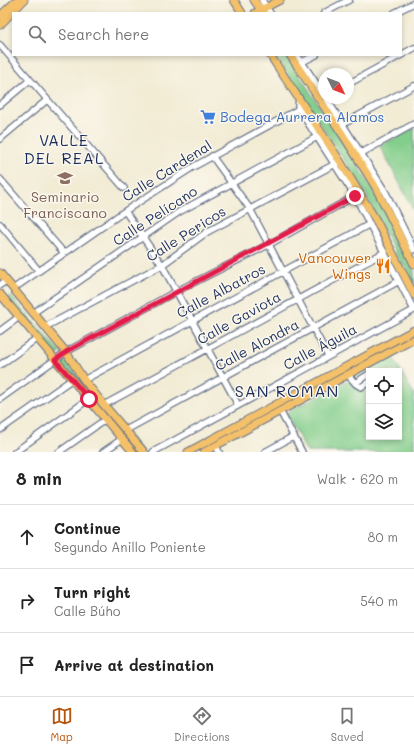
<!DOCTYPE html>
<meta charset="utf-8">
<style>
body{margin:0;font-family:Mali,sans-serif;background:#f2f2f2;color:#222}
.controls{position:absolute;right:12px;bottom:12px;display:grid;overflow:hidden;border-radius:0px;box-shadow:0 2px 6px #0003}
.controls button{width:36px;height:36px;display:grid;place-items:center;padding:0;border:0;border-bottom:1px solid #e0e0e0;background:#fff;color:#222;font:20px sans-serif}
.compass{position:absolute;left:318px;top:68px;width:36px;height:36px;border-radius:50%;background:#fff;box-shadow:0 2px 6px #0003;rotate:133deg}
.stop{position:absolute;width:12px;height:12px;margin:-9px;border:3px solid #e11d48;border-radius:50%;background:#fff}
.stop.end{background:#e11d48;border-color:#fff;box-shadow:0 1px 4px #0008}
.list{margin:0;padding:0;list-style:none}
h2{display:flex;justify-content:space-between;align-items:center;height:52px;margin:0;padding:0 16px;font-size:17px}
h2 small{font-size:13px;font-weight:400;color:#767676}
.list li{display:grid;grid-template-columns:26px 1fr auto;gap:12px;align-items:center;box-sizing:border-box;height:64px;padding:0 16px;border-top:1px solid #e0e0e0}
.list b{display:block;font-size:15px;white-space:nowrap}
.list p{margin:0;font-size:13px;white-space:nowrap;color:#767676}
.list em{font-size:13px;font-style:normal;color:#767676}
.icon{flex:none;width:22px;height:22px;fill:none;stroke:currentColor;stroke-width:2;stroke-linecap:round;stroke-linejoin:round}
.map{position:relative;flex:none;width:414px;height:452px;overflow:hidden}
.search{position:absolute;background:#fff;box-shadow:0 2px 6px #0003;left:12px;right:12px;top:12px;height:44px;display:flex;align-items:center;gap:10px;box-sizing:border-box;padding:0 14px;border-radius:0px;color:#767676;font-size:15px}
.sheet{height:244px;background:#fff}
nav{display:flex;justify-content:space-around;align-items:center;box-sizing:border-box;height:56px;border-top:1px solid #e0e0e0;background:#fff;font-size:11px;color:#767676}
nav a{display:grid;justify-items:center;gap:2px}
nav .on{color:#b45309}
.map>svg:first-child{display:block}
.green{fill:#83ce8c;stroke:#4f7e75;fill-rule:evenodd}
.lines{fill:none;stroke-linecap:round;stroke-linejoin:round}
.minor-casing{stroke:#667188;stroke-width:8}
.major-casing{stroke:#667188;stroke-width:9}
.minor{stroke:#fff;stroke-width:5.5}
.major{stroke:#f4c16a;stroke-width:7}
.route{stroke:#e11d48;stroke-width:5}
.labels{text-anchor:middle;stroke-width:3;stroke-linejoin:round;paint-order:stroke}
.shop-label{font-size:14px;fill:#366cbe;stroke:#fbf7ec;text-anchor:start}
.street-label{font-size:14px;fill:#1b2f5e;stroke:#fbf7ec}
.education-label{font-size:14px;fill:#785e54;stroke:#fbf7ec}
.food-label{font-size:14px;fill:#c56008;stroke:#fbf7ec;text-anchor:end}
.quarter-label{font-size:16px;letter-spacing:1px;fill:#1b2f5e;stroke:#fbf7ec}
</style>
<div class="map">
<svg width="414" height="452" viewBox="0 0 414 452">
<rect width="100%" height="100%" fill="#fbf7ec"/>
<filter id="ink" filterUnits="userSpaceOnUse"><feTurbulence type="fractalNoise" baseFrequency=".025" numOctaves="2"/><feDisplacementMap in="SourceGraphic" scale="8" xChannelSelector="R" yChannelSelector="G"/><feConvolveMatrix kernelMatrix="1 2 1 2 8 2 1 2 1" color-interpolation-filters="sRGB"/></filter>
<filter id="wash" filterUnits="userSpaceOnUse"><feTurbulence type="fractalNoise" baseFrequency=".012" numOctaves="4" result="noise"/><feDisplacementMap in="SourceGraphic" scale="16" xChannelSelector="R" yChannelSelector="G"/><feGaussianBlur stdDeviation="0.9" result="paint"/><feColorMatrix in="noise" values="0 0 0 0 0 0 0 0 0 0 0 0 0 0 0 0 0 1.4 0 .05"/><feComposite in="paint" operator="in"/></filter>
<g filter="url(#wash)">
<rect width="100%" height="100%" fill="#f2ecd5"/>
<path class="green" d="M275 55H286L341 139 382 205 414 271V284L406 268 398 258 361 185Z
M414 128V211L380 146Z
M10 295 59 351 60 353 56 356 7 298Z
M392 356 414 394V452H307L286 413ZM369 371H399V437H369Z
M62 358 64 360 143 452H134L58 360Z"/>
</g>
<g filter="url(#ink)">
<g class="lines">
<defs>
<path id="minor" d="M262 0 270 13
M324 13 349 0
M394 13 414 3
M0 45 124 188
M297 55 324 95
M302 62 316 55
M348 84 414 48
M326 98 386 193 414 250
M0 105 30 80
M343 124 414 86
M0 139 47 100
M358 155 414 124
M212 156 250 209 328 356
M0 179 64 253
M125 211 162 265 238 405
M0 224 39 271
M0 285 6 281
M13 289 125 211 193 167 299 109
M33 313 179 212 317 137
M45 327 162 265 207 232 337 163
M0 331 19 317
M0 365 36 339
M348 375 356 384 361 387 369 382
M84 380 370 224
M355 383 369 374
M0 399 66 352 177 291 268 245 355 196
M104 405 385 252
M280 411 302 452
M0 430 71 380
M126 430 399 281
M216 446 219 452
M15 452 89 399
M59 452 106 419
M103 452 122 439
M153 452 414 310 355 196 299 109 298 106 299 98
M265 452 294 436"/>
<path id="major" d="M234 0 242 13
M254 0 263 13
M255 13 280 0
M0 16 17 0
M0 25 24 0
M270 55 340 161 377 222 414 295
M290 55 343 135 375 186 414 264
M0 273 66 352 84 380 104 405 144 452
M0 294 133 452
M188 452 414 330
M204 452 414 339"/>
</defs>
<use href="#minor" class="minor-casing"/>
<use href="#major" class="major-casing"/>
<use href="#minor" class="minor"/>
<use href="#major" class="major"/>
</g>
</g>
<g class="lines" filter="url(#ink)">
<path class="route" d="M89 399 55 360 66 352C162 299 259 249 355 196"/>
</g>
<defs>
<symbol id="supermarket-bare" viewBox="-9 -9 18 18"><path d="M-6-5.5h2.5l.6 2H6L4.5 2H-2.5L-4.4-4H-6ZM-1.5 3.2a1.3 1.3 0 1 0 .1 0ZM3 3.2a1.3 1.3 0 1 0 .1 0Z" fill="#3f7fe0" stroke="#fbf7ec" stroke-width="2.5" paint-order="stroke"/></symbol>
<symbol id="university-bare" viewBox="-9 -9 18 18"><path d="M0-5L7-2L0 1L-7-2ZM-4 1L0 2.5L4 1V4Q0 6-4 4Z" fill="#8d6e63" stroke="#fbf7ec" stroke-width="2.5" paint-order="stroke"/></symbol>
<symbol id="restaurant-bare" viewBox="-9 -9 18 18"><path d="M-5-6h1v4h1v-4h1v4h1v-4h1v5L-1.5 .5V6h-2V.5L-5-1ZM5-6V6H3V1.5H1.5Q1.5-4 5-6Z" fill="#e8710a" stroke="#fbf7ec" stroke-width="2.5" paint-order="stroke"/></symbol>
</defs>
<g fill-rule="evenodd">
<use href="#supermarket-bare" x="197" y="106" width="22" height="22"/>
<use href="#university-bare" x="54" y="167" width="22" height="22"/>
<use href="#restaurant-bare" x="372" y="255" width="22" height="22"/>
</g>
<g class="labels">
<g class="shop-label">
<text x="220" y="122">Bodega Aurrera Alamos</text>
</g>
<g class="street-label">
<text transform="translate(167 171) rotate(-32)" y="5">Calle Cardenal</text>
<text transform="translate(155 216) rotate(-33)" y="5">Calle Pelícano</text>
<text transform="translate(186 234) rotate(-32)" y="5">Calle Pericos</text>
<text transform="translate(221 291) rotate(-28)" y="5">Calle Albatros</text>
<text transform="translate(239 318) rotate(-29)" y="5">Calle Gaviota</text>
<text transform="translate(257 345) rotate(-28)" y="5">Calle Alondra</text>
<text transform="translate(320 347) rotate(-28)" y="5">Calle Águila</text>
</g>
<g class="education-label">
<text x="65" y="202">Seminario<tspan x="65" dy="16">Franciscano</tspan></text>
</g>
<g class="food-label">
<text x="371" y="263">Vancouver<tspan x="371" dy="16">Wings</tspan></text>
</g>
<g class="quarter-label">
<text x="64" y="146">VALLE<tspan x="64" dy="18">DEL REAL</tspan></text>
<text x="287" y="397">SAN ROMAN</text>
</g>
</g>
</svg>
<div class="controls">
<button><svg class="icon" aria-label="locate" viewBox="0 0 24 24"><circle cx="12" cy="12" r="6"/><path d="M12 2v4M12 18v4M2 12h4M18 12h4"/></svg></button>
<button><svg class="icon" aria-label="layers" viewBox="0 0 24 24"><path d="M12 4l9 5-9 5-9-5zM3 14l9 5 9-5"/></svg></button>
</div>
<svg class="compass" viewBox="-18 -18 36 36"><path d="M0-13l5 13h-10z" fill="#e53935"/><path d="M0 13l5-13h-10z" fill="#767676"/></svg>
<div class="stop" style="left:89px;top:399px"></div>
<div class="stop end" style="left:355px;top:196px"></div>
<div class="search"><svg class="icon" aria-label="search" viewBox="0 0 24 24"><circle cx="10" cy="10" r="6"/><path d="M15 15l6 6"/></svg>Search here</div>
</div>
<section class="sheet">
<h2>8 min<small>Walk · 620 m</small></h2>
<ul class="list">
<li><svg class="icon" aria-label="ahead" viewBox="0 0 24 24"><path d="M12 20V5M6 11l6-6 6 6"/></svg><div><b>Continue</b><p>Segundo Anillo Poniente</p></div><em>80 m</em></li>
<li><svg class="icon" aria-label="right" viewBox="0 0 24 24"><path d="M7 20v-9h11M14 6l5 5-5 5"/></svg><div><b>Turn right</b><p>Calle Búho</p></div><em>540 m</em></li>
<li><svg class="icon" aria-label="arrive" viewBox="0 0 24 24"><path d="M6 21V4h12l-3 4 3 4H6"/></svg><div><b>Arrive at destination</b></div></li>
</ul>
</section>
<nav>
<a class="on"><svg class="icon" aria-label="map" viewBox="0 0 24 24"><path d="M3 6l6-2 6 2 6-2v14l-6 2-6-2-6 2zM9 4v14M15 6v14"/></svg>Map</a>
<a><svg class="icon" aria-label="directions" viewBox="0 0 24 24"><path d="M12 3l9 9-9 9-9-9zM9 14v-3h6M13 9l2 2-2 2"/></svg>Directions</a>
<a><svg class="icon" aria-label="saved" viewBox="0 0 24 24"><path d="M7 4h10v16l-5-4-5 4z"/></svg>Saved</a>
</nav>
